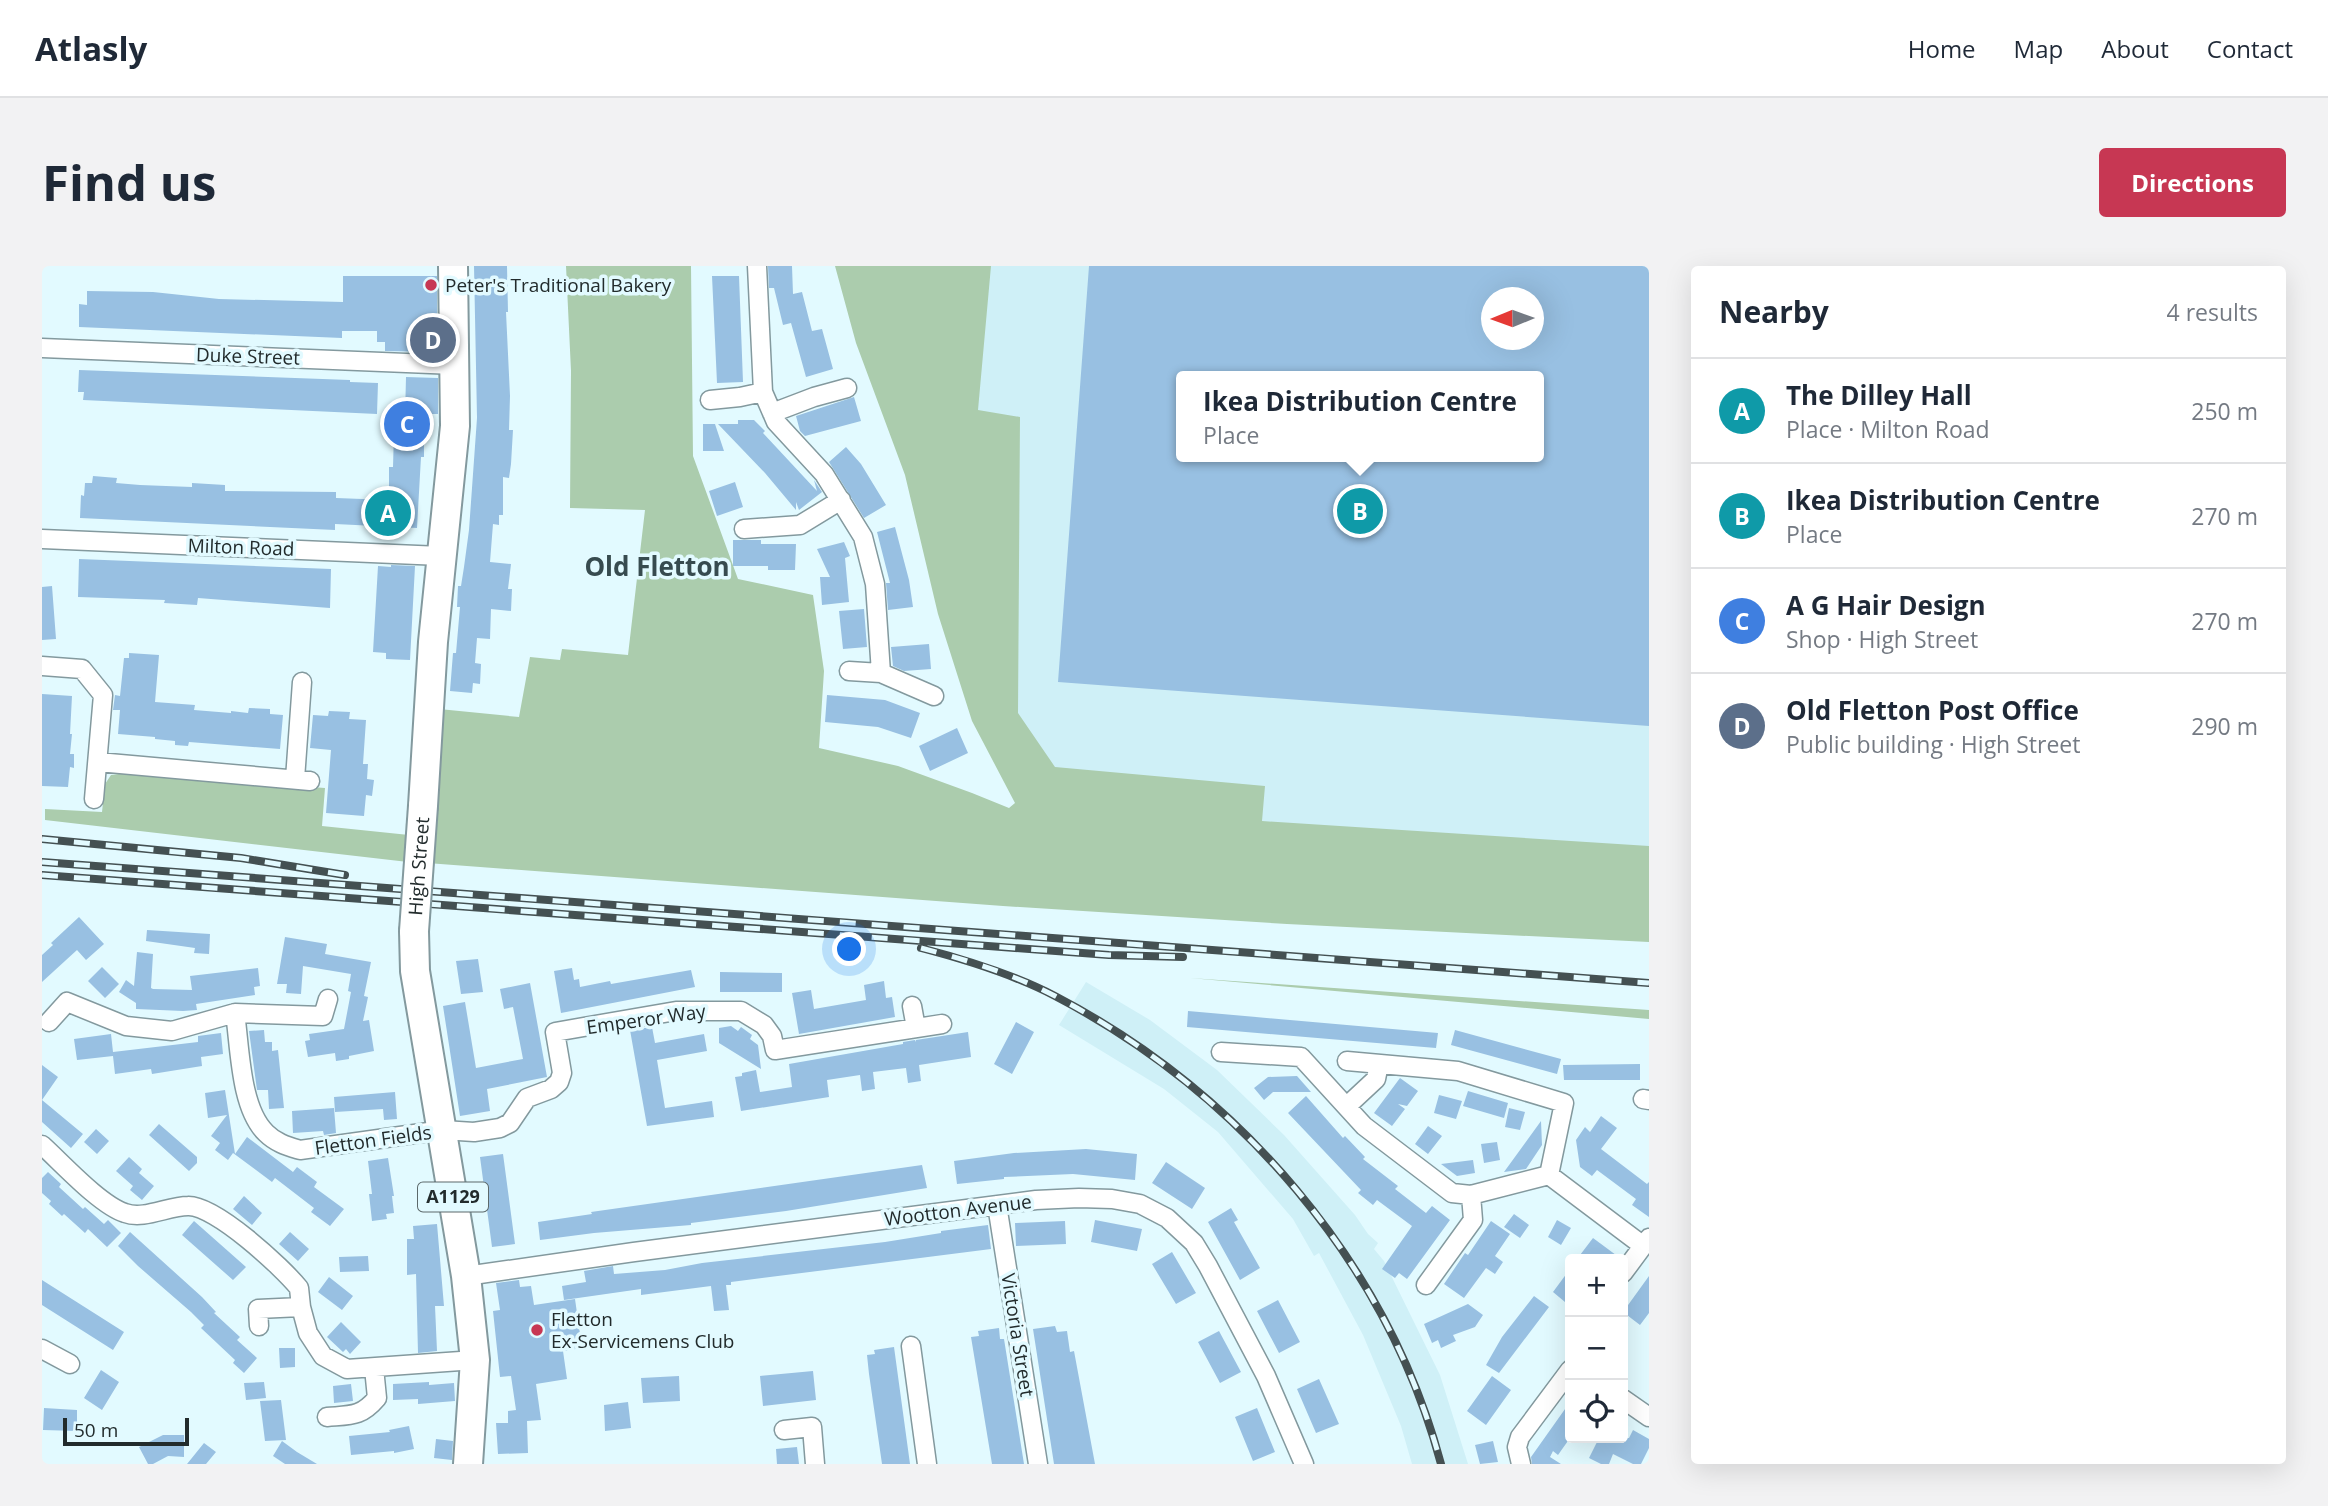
<!DOCTYPE html>
<meta charset="utf-8">
<style>
body{margin:0;font-family:"Open Sans",sans-serif;background:#f2f2f3;color:#1f2937}
.controls{position:absolute;right:21px;bottom:21px;display:grid;overflow:hidden;border-radius:7px;box-shadow:0 7px 28px #0002}
.controls button{width:63px;height:63px;display:grid;place-items:center;padding:0;border:0;border-bottom:2px solid #e0e1e3;background:#fff;color:#1f2937;font:35px sans-serif}
.compass{position:absolute;left:1439px;top:21px;width:63px;height:63px;border-radius:50%;background:#fff;box-shadow:0 7px 28px #0002;rotate:269deg}
.scale{position:absolute;left:21px;bottom:18px;width:126px;box-sizing:border-box;padding-left:7px;border:4px solid #222b2c;border-top:0;font-size:19px;line-height:24px;white-space:nowrap;color:#222b2c;-webkit-text-stroke:5px #e2faff;paint-order:stroke}
.you{position:absolute;left:808px;top:684px;width:24px;height:24px;margin:-18px;border:5px solid #fff;border-radius:50%;background:#1a73e8;box-shadow:0 0 0 10px #1a73e833}
.badge{display:grid;place-items:center;width:46px;height:46px;border-radius:50%;background:#c73753;color:#fff;font-size:23px;font-weight:700}
.pin{position:absolute;translate:-50% -50%;border:4px solid #fff;box-shadow:0 2px 7px #0006}
.popup{position:absolute;left:1134px;top:105px;width:368px;height:91px;box-sizing:border-box;display:grid;place-content:center;border-radius:7px;background:#fff;filter:drop-shadow(0 2px 5px #0005);font-size:23px;white-space:nowrap;color:#747a83}
.popup b{font-size:26px;color:#1f2937}
.popup::after{content:'';position:absolute;left:50%;top:100%;margin-left:-14px;border:14px solid transparent;border-top-color:#fff}
.list{margin:0;padding:0;list-style:none}
h2{display:flex;justify-content:space-between;align-items:center;height:91px;margin:0;padding:0 28px;font-size:30px}
h2 small{font-size:23px;font-weight:400;color:#747a83}
.list li{display:grid;grid-template-columns:46px 1fr auto;gap:21px;align-items:center;box-sizing:border-box;height:105px;padding:0 28px;border-top:2px solid #e0e1e3}
.list b{display:block;font-size:26px;white-space:nowrap}
.list p{margin:0;font-size:23px;white-space:nowrap;color:#747a83}
.list em{font-size:23px;font-style:normal;color:#747a83}
.icon{flex:none;width:38px;height:38px;fill:none;stroke:currentColor;stroke-width:2;stroke-linecap:round;stroke-linejoin:round}
.map{position:relative;flex:none;width:1607px;height:1198px;overflow:hidden;border-radius:7px}
header{display:flex;align-items:center;gap:42px;box-sizing:border-box;height:98px;padding:0 35px;background:#fff;border-bottom:2px solid #e0e1e3}
header strong{font-size:33px}
nav{display:flex;gap:38px;margin-inline-start:auto;font-size:24px}
.intro{display:flex;align-items:center;justify-content:space-between;box-sizing:border-box;height:168px;padding:0 42px}
h1{margin:0;font-size:49px}
.button{padding:18px 32px;border-radius:7px;background:#c73753;color:#fff;font-size:24px;font-weight:700}
main{display:flex;gap:42px;padding:0 42px}
aside{flex:1;background:#fff;border-radius:7px;box-shadow:0 7px 28px #0002}
.map>svg:first-child{display:block}
.built{fill:#cff0f7;fill-rule:evenodd}
.green{fill:#abccad}
.building{fill:#98c0e2;fill-rule:evenodd}
.lines{fill:none;stroke-linecap:round;stroke-linejoin:round}
.street-casing{stroke:#83999e;stroke-width:21}
.primary-casing{stroke:#83999e;stroke-width:32}
.street{stroke:#fff;stroke-width:18}
.primary{stroke:#fff;stroke-width:28}
.rail-casing{stroke:#445052;stroke-width:8}
.rail{stroke:#e2faff;stroke-width:5;stroke-dasharray:16;stroke-linecap:butt}
.primary-bridge-casing{stroke:#83999e;stroke-width:32;stroke-linecap:butt}
.primary-bridge{stroke:#fff;stroke-width:28}
.poi-dot{fill:#c73753;stroke:#e2faff;stroke-width:2.5}
.labels{text-anchor:middle;stroke-width:7;stroke-linejoin:round;paint-order:stroke}
.shield{fill:#e2faff;stroke:#5c696b;stroke-width:2}
.shield-label{font-size:18px;font-weight:bold;fill:#222b2c}
.poi-label{font-size:19px;fill:#222b2c;stroke:#e2faff;text-anchor:start}
.street-label{font-size:19px;fill:#222b2c;stroke:#e2faff}
.district-label{font-size:26px;font-weight:bold;fill:#374b4f;stroke:#e2faff}
</style>
<header>
<strong>Atlasly</strong>
<nav><a>Home</a><a>Map</a><a>About</a><a>Contact</a></nav>
</header>
<div class="intro"><h1>Find us</h1><a class="button">Directions</a></div>
<main>
<div class="map">
<svg width="1607" height="1198" viewBox="0 0 1607 1198">
<rect width="100%" height="100%" fill="#e2faff"/>
<path class="built" d="M820 0H1607V626L1000 528ZM1450 32H1492V74H1450ZM1140 110H1496V191H1140Z
M1044 716 1108 754 1175 804 1242 869 1313 949 1326 968 1336 977 1332 983 1342 995 1398 1109 1426 1198H1370L1359 1160 1321 1069 1277 987 1272 990 1251 953 1176 866 1122 823 1017 759Z"/>
<path class="green" d="M524 0H649L651 190 696 313 771 329 782 405 777 482 856 500 930 527 967 542 973 537 930 455 896 348 863 209 814 77 793 0H949L936 144 978 151 976 447 1013 501 1223 520 1220 555 1607 580V676L1245 658 961 640 385 597 397 443 477 451 488 391 518 394 520 383 586 389 603 244 528 242 529 105Z
M84 507 283 522 280 560 367 569 366 596 3 554V543L60 546 63 518 69 509Z
M1148 712 1607 744V753Z"/>
<path class="building" d="M432 0H465L466 46H464L468 130 467 164H471L469 198 467 212 461 211V249H457V259L451 258 448 296 469 298 466 323H470L469 345 449 343 448 373 435 372 433 397 439 398 438 418 431 417 430 427 408 425 411 387H414L418 341H415L416 320H419L422 301 427 264 435 152Z
M726 0H750L751 28 760 26 770 65 780 63 791 103 764 111 749 57 741 59 732 22H727Z
M1047 0H1607V460L1016 416ZM1450 32H1492V74H1450ZM1139 110H1496V191H1139Z
M301 10H395V86L343 85V76H335V65H300V72L37 61V38L45 39V25L111 26 177 33 301 36Z
M670 10H697L701 116 675 117Z
M37 104 308 114V116L336 117 335 148 41 134 42 126H36Z
M364 111 396 112V148H388L387 168 382 167V191H379L375 262 293 258V264L38 252 39 229 42 230 43 217H50L51 210 75 212 74 217 98 219 150 221V217L183 219V225L294 226V232L347 234V201H351L352 165H342L343 148 363 150Z
M812 131 819 155 763 170 758 165 754 150Z
M696 154H712L723 165 721 167 775 225 772 214 780 226 757 244 754 236V244L723 207 676 158H696Z
M661 158H673L682 185H661Z
M804 181 819 198 844 239 822 252 787 196Z
M693 216 701 241 675 250 667 225Z
M853 261 867 314 871 341 846 344 844 317H848L835 266Z
M691 274H719V278H754L753 304H726V300H691Z
M802 276 808 290 803 292 807 336 780 339 778 311H788L775 283Z
M37 293 289 303 288 342 156 332 155 339 122 337 123 334 36 331Z
M349 299 373 300 368 394 344 393V387L331 386 336 300 349 301Z
M10 320 14 373 0 374V321Z
M822 343 825 381 801 383 797 345Z
M887 378 889 403 862 405 851 400 849 381Z
M87 387 117 389 113 436 153 439 152 444 189 447V445L206 447 207 442 228 443V448L241 449 238 483 147 476 146 480 133 479V475L113 473V471L76 468 78 444H71L73 429 78 430 82 392H87Z
M0 428 30 430 28 468H30L28 488H32V502L28 501 26 521 0 520Z
M785 429 843 434 878 447 869 472 836 461 783 456Z
M287 445 308 446 307 453 324 454 321 498H326L325 513 332 514 330 530 324 529 322 550 284 547 289 484 268 482 271 449 286 450Z
M915 462 926 487 888 505 877 480Z
M37 651 62 678 44 694 35 684 0 716V689L11 679 9 677Z
M105 664 168 668 167 688 152 687 153 682 104 675Z
M243 671 285 678 283 688 329 696 322 730 326 731 321 755 327 754 332 785 307 790V793L294 795 293 787 266 791 263 775 268 774 267 768 302 763 309 726 306 725 309 708 261 700 259 728 244 727 245 718H235Z
M95 686 111 688 109 722 111 723 150 724 148 710 216 702 218 720 212 721 213 729 154 738 155 744 141 745 94 743V737L77 726 84 714 92 720Z
M436 693 441 726 419 728 414 695Z
M60 701 77 718 63 732 46 715Z
M530 702 532 714 537 713 538 721 568 715 569 718 649 704 653 721 519 747 512 705Z
M678 706 740 707V726H678Z
M842 715 844 732 850 731 853 751 757 768 750 727 769 724 772 743 824 734 822 719Z
M488 717 505 811 445 823 448 845 418 850 401 740 423 736 434 802 481 793 471 741 462 743 458 723Z
M1146 745 1396 767 1394 782 1145 761Z
M974 756 992 766 970 808 952 798Z
M689 760 696 765 699 761 710 769 708 773 716 779 719 803 677 777V762Z
M610 761 613 777 662 768 665 785 615 794 623 842 670 835 672 851 605 860 588 764Z
M222 764 223 776H230V785L236 784 242 842 227 843 226 824H215L207 765Z
M1413 764 1519 793 1515 808 1409 779Z
M926 766 929 791 877 799 879 815 866 817 864 802 831 806 833 823 820 825 818 809 785 814 787 831 699 845 693 811 700 810V807L714 804 718 826 750 821 747 798 861 778V776L873 774 874 776V774Z
M179 767 181 788 159 791 160 800 110 808 109 803 73 808 71 790 35 794 32 773 69 768 71 786 156 776V770Z
M1598 798V814H1522L1521 799Z
M0 799 16 811 0 834Z
M1255 810 1269 826H1231L1222 834 1212 822 1226 811Z
M1358 812 1376 825 1365 840 1356 838 1363 843 1350 860 1332 847Z
M183 824 193 888 205 871 251 906 255 901 275 916 272 921 302 943 288 960 269 946 272 942 233 912 230 916 191 887 186 894 173 884 178 877 169 870 185 849 166 852 163 827Z
M1426 825 1466 837 1462 852 1421 840Z
M353 826 355 853 342 854 341 843 293 846 292 831Z
M1397 829 1420 835 1414 853 1392 847Z
M1264 830 1301 872 1303 870 1323 891 1321 893 1356 920 1353 923 1384 947 1390 940 1408 954 1365 1013 1357 1007 1353 1012 1340 1003 1370 960 1335 934 1331 939 1316 927 1319 924 1246 847Z
M0 834 41 868 29 882 0 856Z
M292 842 294 867 282 869 281 865 251 867 250 845Z
M1467 842 1483 846 1478 864 1463 861Z
M1559 850 1575 862 1559 883 1605 918 1607 916V951L1590 939 1594 933 1555 904 1550 910 1538 901 1534 874 1543 861 1548 866Z
M1499 855 1500 879 1484 903 1462 906Z
M117 858 155 891V897L147 905 107 869Z
M1386 860 1400 870 1386 888 1373 878Z
M54 863 67 875 55 888 42 876Z
M1455 876 1458 894 1442 897 1439 878Z
M1044 883 1095 888 1093 914 1031 908 962 911V913L915 918 912 895 972 887Z
M461 888 473 978 450 981 438 891Z
M87 891 100 903 97 907 112 920 100 934 88 924 91 920 74 905Z
M346 892 352 930H350L352 947 344 948 345 953 330 955 327 928H330L326 895Z
M1431 894 1433 907 1415 910 1399 898Z
M1124 896 1163 922 1150 943 1110 917Z
M880 899 885 922 744 945 649 957V959L552 967 498 974 496 956 550 948 549 946Z
M6 906 19 918 17 921 41 943 43 941 62 958 66 954 79 967 65 981 46 963 43 967 22 948 20 950 7 938 9 935 0 927V912Z
M202 930 220 947 210 959 191 943Z
M1189 942 1196 954 1192 956 1218 1002 1198 1014 1166 956Z
M1472 948 1487 959 1478 972 1462 961Z
M1053 954 1100 963 1095 985 1049 976Z
M1515 954 1529 962 1519 979 1506 971Z
M152 955 204 1001 191 1014 140 969Z
M1023 955 1024 978 974 980 973 957Z
M1449 955 1468 968 1453 990 1461 996 1453 1008 1444 1002 1422 1032 1402 1018 1423 987 1426 989Z
M395 958 402 1040H393L395 1085 376 1087 374 1008 365 1009V973H372L371 960Z
M946 959 949 983 689 1016V1019H684L687 1044 672 1045 669 1020 599 1029V1023L522 1034 520 1020 544 1016 542 1005 571 1000 572 1008 623 1004 660 997 843 976 899 967V965Z
M88 966 160 1031 174 1046 172 1047 198 1071 195 1074 215 1092 202 1107 191 1097 193 1094 159 1062 162 1059 149 1046 96 1000 76 980Z
M248 966 267 983 256 995 237 978Z
M1551 972 1578 992 1577 993H1535Z
M1130 986 1154 1027 1134 1038 1110 998Z
M326 990 327 1005 298 1006 297 991Z
M1528 1003V1028L1523 1036 1511 1026Z
M1607 1010V1047L1598 1059 1581 1046Z
M287 1011 311 1030 300 1044 276 1026Z
M0 1014 82 1066 71 1084 0 1039Z
M477 1014 478 1021 489 1020 492 1039 533 1033 540 1082 521 1085 525 1113 494 1118 499 1154 485 1155 486 1187 456 1188 454 1157H466V1145L474 1144 469 1110 458 1111 451 1045 458 1044 454 1017Z
M1492 1030 1507 1041 1457 1107 1444 1099 1460 1071Z
M1236 1034 1258 1076 1237 1087 1215 1045Z
M1426 1038 1441 1049 1433 1061 1411 1069 1414 1075 1399 1082 1396 1074 1390 1077 1382 1058Z
M299 1056 319 1076 308 1088 304 1083 301 1086 285 1071Z
M1013 1060 1015 1066 1025 1065 1028 1086 1032 1085 1053 1198H1012L991 1063Z
M957 1062 958 1073H962L982 1198H950L929 1071 937 1070 936 1065Z
M1177 1065 1199 1106 1178 1117 1156 1076Z
M852 1081 868 1198H840L827 1108 825 1089 833 1088 832 1084Z
M237 1082H253V1101L238 1102Z
M59 1104 77 1116 60 1144 42 1132Z
M771 1105 774 1134 721 1140 718 1110Z
M637 1110 638 1135 601 1137 599 1112Z
M1450 1110 1469 1124 1444 1159 1425 1145Z
M1277 1113 1297 1158 1274 1167 1255 1123Z
M222 1116 224 1132 204 1134 202 1117Z
M387 1116V1119L412 1117 413 1135 376 1138V1133L351 1134V1118Z
M309 1118 311 1135 292 1137 291 1120Z
M239 1134 244 1174 223 1175 218 1135Z
M586 1136 589 1162 563 1165 562 1139Z
M1528 1136V1172L1516 1189 1511 1185 1508 1191 1519 1198H1490L1489 1191Z
M2 1142 35 1144V1165L1 1164Z
M1215 1142 1233 1186 1211 1195 1193 1151Z
M367 1160 372 1183 352 1187V1185L309 1189 307 1170 348 1166 347 1164Z
M1591 1164 1607 1173V1182L1599 1198H1591L1571 1188 1567 1198H1559L1547 1192 1557 1172H1587Z
M121 1169H142V1191L126 1190 111 1198H106L97 1181Z
M394 1173 411 1175 410 1194 392 1192Z
M240 1175 255 1186 275 1198H243L231 1190Z
M1451 1175 1456 1196 1438 1198 1433 1179Z
M162 1177 174 1186 164 1198H145Z
M755 1181 757 1198H735L734 1183Z"/>
<g class="lines">
<defs>
<path id="street" d="M715 0 721 126 734 156 782 208 821 271 833 318 839 407 807 405
M0 82 413 99
M668 134 698 131 721 126
M730 147 772 131 805 122
M702 263 758 259 799 234
M0 273 399 290
M0 400 40 403 61 429 52 533
M839 407 892 430
M56 496 268 515
M253 513 260 416
M286 733 281 750 193 747C198 781 198 842 224 867 234 877 245 880 258 884L401 864 432 866 458 862 468 857 485 832 509 823 517 816 520 807 513 766 634 745H699L722 759 730 770 733 784 900 758
M870 740 874 762
M7 756 25 736 84 760 130 765 193 747
M1179 786 1259 791 1322 860 1410 927 1429 929 1507 909
M1305 795 1416 805 1522 837 1507 909
M1601 833 1607 834
M1305 840 1334 813 1337 798
M0 879C20 897 58 939 83 947 102 954 126 940 146 940 173 939 240 1001 257 1022L259 1041 266 1067 281 1090 305 1103 433 1094
M1507 909 1600 979
M955 939 996 1198
M1581 1007 1607 972
M424 1010 592 986 994 934 1037 932 1070 933 1098 938 1125 952 1152 977 1166 1000 1224 1110 1262 1198
M1384 1019 1431 954 1429 929
M217 1060 216 1043 259 1041
M869 1080 885 1198
M0 1083 28 1098
M1581 1133 1607 1151
M285 1151C309 1149 319 1151 335 1132L332 1102
M742 1164 770 1161 773 1198
M1479 1198 1475 1181 1478 1171 1528 1104"/>
<path id="primary" d="M381 540 391 376 413 160 411 0
M372 665 373 705 424 1010 433 1094 426 1198"/>
</defs>
<use href="#street" class="street-casing"/>
<use href="#primary" class="primary-casing"/>
<use href="#street" class="street"/>
<use href="#primary" class="primary"/>
<defs>
<path id="rail" d="M0 573 199 592 303 609
M0 596 1607 717
M0 609 1067 689 1141 691
M879 682C925 694 971 708 1013 730 1197 826 1345 996 1399 1198"/>
</defs>
<use href="#rail" class="rail-casing"/>
<use href="#rail" class="rail"/>
<defs>
<g id="primary-bridge">
<path id="s1" d="M372 665 381 540"/>
</g>
</defs>
<use href="#primary-bridge" class="primary-bridge-casing"/>
<use href="#primary-bridge" class="primary-bridge"/>
</g>
<g class="poi-dot">
<circle cx="389" cy="19" r="7"/>
<circle cx="495" cy="1064" r="7"/>
</g>
<g class="labels">
<rect class="shield" x="376" y="916.5" width="70" height="29" rx="5"/>
<g class="shield-label">
<text x="411" y="937">A1129</text>
</g>
<g class="poi-label">
<text x="403" y="26">Peter's Traditional Bakery</text>
<text x="509" y="1060">Fletton<tspan x="509" dy="22">Ex-Servicemens Club</tspan></text>
</g>
<g class="street-label">
<text transform="translate(206 90) rotate(2)" y="7">Duke Street</text>
<text transform="translate(199 281) rotate(2)" y="7">Milton Road</text>
<text dy="7" stroke="none"><textPath href="#s1" startOffset="65">High Street</textPath></text>
<text transform="translate(604 753) rotate(-8)" y="7">Emperor Way</text>
<text transform="translate(331 874) rotate(-8)" y="7">Fletton Fields</text>
<text transform="translate(916 944) rotate(-7)" y="7">Wootton Avenue</text>
<text transform="translate(976 1069) rotate(81)" y="7">Victoria Street</text>
</g>
<g class="district-label">
<text x="615" y="310">Old Fletton</text>
</g>
</g>
</svg>
<div class="controls">
<button>+</button>
<button>−</button>
<button><svg class="icon" aria-label="locate" viewBox="0 0 24 24"><circle cx="12" cy="12" r="6"/><path d="M12 2v4M12 18v4M2 12h4M18 12h4"/></svg></button>
</div>
<svg class="compass" viewBox="-18 -18 36 36"><path d="M0-13l5 13h-10z" fill="#e53935"/><path d="M0 13l5-13h-10z" fill="#747a83"/></svg>
<div class="scale">50 m</div>
<div class="you"></div>
<div class="pin badge" style="left:346px;top:247px;background:#0f9aa8">A</div>
<div class="pin badge" style="left:1318px;top:245px;background:#0f9aa8">B</div>
<div class="popup"><b>Ikea Distribution Centre</b>Place</div>
<div class="pin badge" style="left:365px;top:158px;background:#3f7fe0">C</div>
<div class="pin badge" style="left:391px;top:74px;background:#5c6f8a">D</div>
</div>
<aside>
<h2>Nearby<small>4 results</small></h2>
<ul class="list">
<li><span class="badge" style="background:#0f9aa8">A</span><div><b>The Dilley Hall</b><p>Place · Milton Road</p></div><em>250 m</em></li>
<li><span class="badge" style="background:#0f9aa8">B</span><div><b>Ikea Distribution Centre</b><p>Place</p></div><em>270 m</em></li>
<li><span class="badge" style="background:#3f7fe0">C</span><div><b>A G Hair Design</b><p>Shop · High Street</p></div><em>270 m</em></li>
<li><span class="badge" style="background:#5c6f8a">D</span><div><b>Old Fletton Post Office</b><p>Public building · High Street</p></div><em>290 m</em></li>
</ul>
</aside>
</main>
